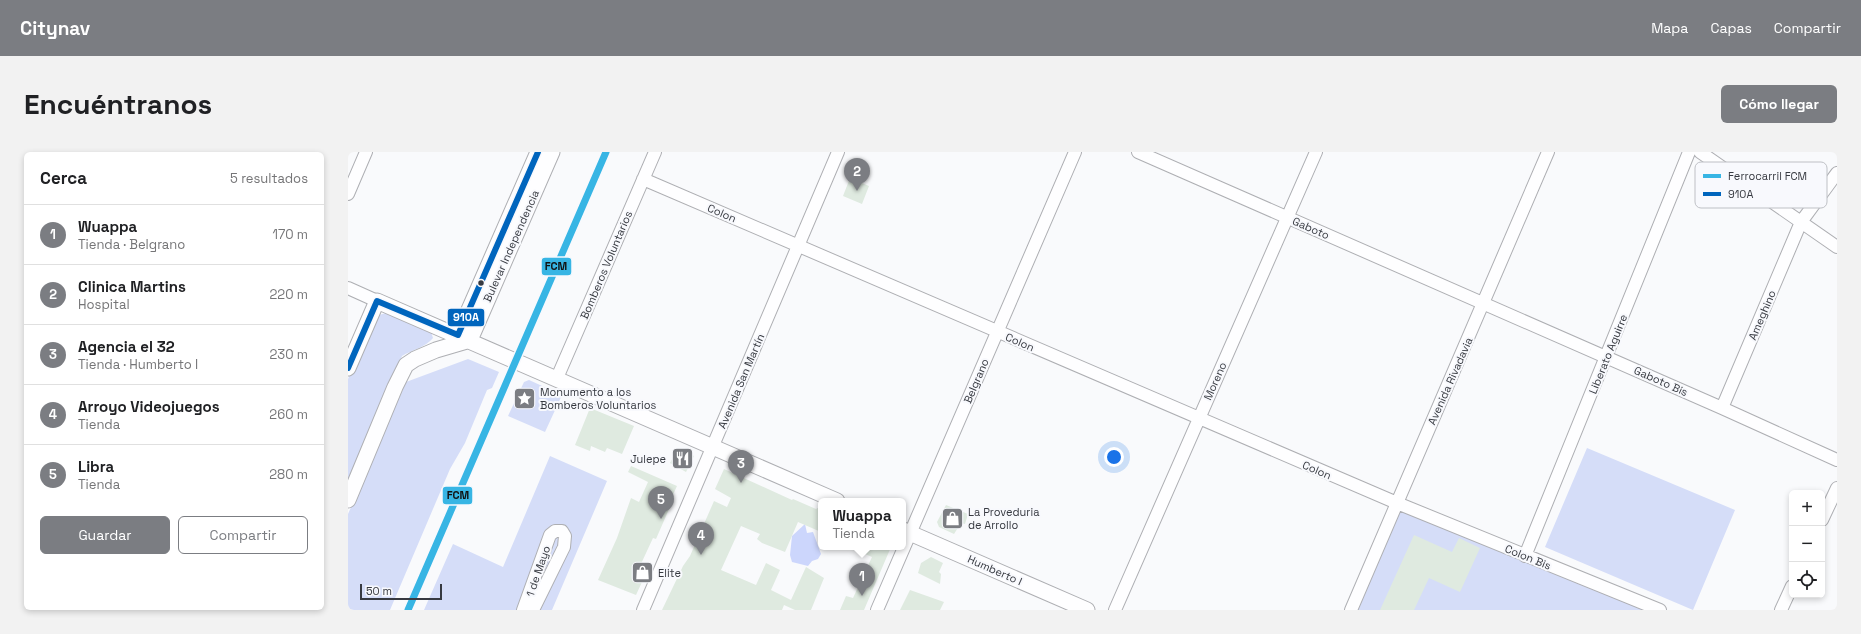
<!DOCTYPE html>
<html lang="es">
<meta charset="utf-8">
<style>
body{margin:0;font-family:"Space Grotesk",sans-serif;background:#f2f2f2;color:#202124}
.controls{position:absolute;right:12px;bottom:12px;display:grid;overflow:hidden;border-radius:6px;box-shadow:0 2px 6px #0003}
.controls button{width:36px;height:36px;display:grid;place-items:center;padding:0;border:0;border-bottom:1px solid #e0e0e0;background:#fff;color:#202124;font:20px sans-serif}
.scale{position:absolute;left:12px;bottom:10px;width:82px;box-sizing:border-box;padding-left:4px;border:2px solid #373a41;border-top:0;font-size:11px;line-height:14px;white-space:nowrap;color:#373a41;-webkit-text-stroke:3px #f8f9fd;paint-order:stroke}
.you{position:absolute;left:766px;top:305px;width:14px;height:14px;margin:-10px;border:3px solid #fff;border-radius:50%;background:#1a73e8;box-shadow:0 0 0 6px #1a73e833}
.badge{display:grid;place-items:center;width:26px;height:26px;border-radius:50%;background:#7b7d82;color:#fff;font-size:13px;font-weight:700}
.pin{position:absolute;translate:-50% -33px;filter:drop-shadow(0 1px 2px #0008)}
.pin::after{content:'';position:absolute;top:21px;width:14px;height:12px;background:inherit;clip-path:polygon(0 0,100% 0,50% 100%)}
.popup{position:absolute;left:470px;top:346px;width:88px;height:52px;box-sizing:border-box;display:grid;place-content:center;border-radius:6px;background:#fff;filter:drop-shadow(0 1px 3px #0005);font-size:13px;white-space:nowrap;color:#757577}
.popup b{font-size:15px;color:#202124}
.popup::after{content:'';position:absolute;left:50%;top:100%;margin-left:-8px;border:8px solid transparent;border-top-color:#fff}
.list{margin:0;padding:0;list-style:none}
h2{display:flex;justify-content:space-between;align-items:center;height:52px;margin:0;padding:0 16px;font-size:17px}
h2 small{font-size:13px;font-weight:400;color:#757577}
.list li{display:grid;grid-template-columns:26px 1fr auto;gap:12px;align-items:center;box-sizing:border-box;height:60px;padding:0 16px;border-top:1px solid #e0e0e0}
.list b{display:block;font-size:15px;white-space:nowrap}
.list p{margin:0;font-size:13px;white-space:nowrap;color:#757577}
.list em{font-size:13px;font-style:normal;color:#757577}
.actions{display:flex;gap:8px;padding:12px 16px}
.actions a{flex:1;padding:9px 0;border:1px solid #7b7d82;border-radius:6px;text-align:center;font-size:14px;color:#7b7d82}
.actions .main{background:#7b7d82;color:#fff}
.icon{flex:none;width:22px;height:22px;fill:none;stroke:currentColor;stroke-width:2;stroke-linecap:round;stroke-linejoin:round}
.map{position:relative;flex:none;width:1489px;height:458px;overflow:hidden;border-radius:6px}
header{display:flex;align-items:center;gap:24px;box-sizing:border-box;height:56px;padding:0 20px;background:#7b7d82;color:#fff}
header strong{font-size:19px}
nav{display:flex;gap:22px;margin-inline-start:auto;font-size:14px}
.intro{display:flex;align-items:center;justify-content:space-between;box-sizing:border-box;height:96px;padding:0 24px}
h1{margin:0;font-size:28px}
.button{padding:10px 18px;border-radius:6px;background:#7b7d82;color:#fff;font-size:14px;font-weight:700}
main{display:flex;gap:24px;padding:0 24px}
aside{flex:1;background:#fff;border-radius:6px;box-shadow:0 2px 6px #0003}
.map>svg:first-child{display:block}
.green{fill:#d5ddf8}
.forest{fill:#ccd6fc}
.building{fill:#dfeae0}
.lines{fill:none;stroke-linecap:round;stroke-linejoin:round}
.minor-casing{stroke:#aeafb3;stroke-width:14}
.major-casing{stroke:#aeafb3;stroke-width:17}
.minor{stroke:#fefeff;stroke-width:12}
.major{stroke:#fefeff;stroke-width:15}
.bus-1-casing{stroke:#f8f9fd;stroke-width:9}
.bus-1{stroke:#0065bd;stroke-width:6}
.rail-1-casing{stroke:#f8f9fd;stroke-width:10}
.rail-1{stroke:#37b5e4;stroke-width:7}
.bus-dot{fill:#373a41;stroke:#f8f9fd;stroke-width:1.5}
.labels{text-anchor:middle;stroke-width:4;stroke-linejoin:round;paint-order:stroke}
.street-label{font-size:11px;fill:#373a41;stroke:#f8f9fd}
.poi-label{font-size:11px;fill:#373a41;stroke:#f8f9fd;text-anchor:start}
.key{fill:#f8f9fd;stroke:#bec0c5;stroke-width:1}
.key-label{font-size:11px;fill:#373a41}
.line-badge{stroke:#f8f9fd;stroke-width:1.5}
.badge-label{font-size:11px;text-anchor:middle;font-weight:bold;fill:#fff}
.pale-badge-label{font-size:11px;text-anchor:middle;font-weight:bold;fill:#111}
</style>
<header>
<strong>Citynav</strong>
<nav><a>Mapa</a><a>Capas</a><a>Compartir</a></nav>
</header>
<div class="intro"><h1>Encuéntranos</h1><a class="button">Cómo llegar</a></div>
<main>
<aside>
<h2>Cerca<small>5 resultados</small></h2>
<ul class="list">
<li><span class="badge">1</span><div><b>Wuappa</b><p>Tienda · Belgrano</p></div><em>170 m</em></li>
<li><span class="badge">2</span><div><b>Clinica Martins</b><p>Hospital</p></div><em>220 m</em></li>
<li><span class="badge">3</span><div><b>Agencia el 32</b><p>Tienda · Humberto I</p></div><em>230 m</em></li>
<li><span class="badge">4</span><div><b>Arroyo Videojuegos</b><p>Tienda</p></div><em>260 m</em></li>
<li><span class="badge">5</span><div><b>Libra</b><p>Tienda</p></div><em>280 m</em></li>
</ul>
<div class="actions"><a class="main">Guardar</a><a>Compartir</a></div>
</aside>
<div class="map">
<svg width="1489" height="458" viewBox="0 0 1489 458">
<rect width="100%" height="100%" fill="#f9fafc"/>
<path class="green" d="M38 161 83 180 85 186C78 195 64 198 54 204L0 334V227L25 170 31 163Z
M120 207 151 220 144 236 139 238 117 291 102 317 42 458H0V362L58 230Z
M181 228 214 243 197 280 160 264 176 230Z
M1239 296 1387 358 1345 458 1197 395Z
M202 304 259 329 204 458H76L105 392 155 415Z
M1049 351 1312 458H1003Z"/>
<path class="forest" d="M457 372 459 381 465 380 473 402 470 407 464 409 460 414 444 410 442 403 444 384Z"/>
<path class="building" d="M502 26 521 34 514 52 495 44Z
M242 256 286 274 274 302 259 296 257 300 243 294 242 299 227 293Z
M330 296 346 304 338 320 322 311Z
M283 314 329 334 323 347 325 348 308 387 305 386 292 414 300 417 288 443 250 428 269 386 283 346 291 350 300 330 280 320Z
M376 317 444 348 445 347 468 357 473 354V380L450 370 437 400 414 391 409 387 412 382 393 374 373 418 408 433 418 411 432 418 423 438 443 448 458 415 476 426 463 458H447L436 453 434 458H314L335 414 342 404 366 349 379 355 383 346 367 337Z
M598 353 620 362 617 372 613 371 606 382 591 375 589 370Z
M1066 383 1104 400 1111 386 1132 396 1112 440 1081 426 1066 458H1032Z
M501 395H543L516 458H492L498 444 505 446 524 405Z
M583 405 595 411 591 420 593 422 592 432 570 421 573 411Z
M562 438 596 450 592 458H552Z"/>
<g class="lines">
<defs>
<path id="minor" d="M790 0 1374 256 1489 308
M1352 0 1489 95
M295 27 1049 351 1312 458
M0 42 18 0
M0 136 29 149
M209 226 307 0
M1374 256 1453 70 1489 21
M1474 368 1489 336
M1177 404 1341 0
M175 458 202 383 207 379H214L217 384 216 395 185 458
M295 458 490 0
M529 458 727 0
M767 458 968 0
M1003 458 1200 0
M1433 458 1444 434"/>
<path id="major" d="M110 183 190 0
M122 188 204 0
M0 216 29 149 489 349
M0 348 47 235 58 213 67 207 88 198 122 188
M555 378 739 458"/>
</defs>
<use href="#minor" class="minor-casing"/>
<use href="#major" class="major-casing"/>
<use href="#minor" class="minor"/>
<use href="#major" class="major"/>
<defs>
<path id="bus-1" d="M0 216 29 149 110 183 190 0"/>
</defs>
<use href="#bus-1" class="bus-1-casing"/>
<use href="#bus-1" class="bus-1"/>
<defs>
<path id="rail-1" d="M60 458 258 0"/>
</defs>
<use href="#rail-1" class="rail-1-casing"/>
<use href="#rail-1" class="rail-1"/>
</g>
<defs>
<symbol id="sight-square" viewBox="-11 -11 22 22"><rect x="-9" y="-9" width="18" height="18" rx="4" fill="#7b7d82" stroke="#f8f9fd"/><path d="M0-6L1.8-2.2L6-1.7L2.9 1.2L3.7 5.4L0 3.3L-3.7 5.4L-2.9 1.2L-6-1.7L-1.8-2.2Z" fill="#fff"/></symbol>
<symbol id="restaurant-square" viewBox="-11 -11 22 22"><rect x="-9" y="-9" width="18" height="18" rx="4" fill="#7b7d82" stroke="#f8f9fd"/><path d="M-5-6h1v4h1v-4h1v4h1v-4h1v5L-1.5 .5V6h-2V.5L-5-1ZM5-6V6H3V1.5H1.5Q1.5-4 5-6Z" fill="#fff"/></symbol>
<symbol id="shop-square" viewBox="-11 -11 22 22"><rect x="-9" y="-9" width="18" height="18" rx="4" fill="#7b7d82" stroke="#f8f9fd"/><path d="M-5-2.5h2.3a2.7 3.5 0 0 1 5.4 0H5L5.5 6h-11ZM-1.5-2.5h3a1.5 2.3 0 0 0-3 0Z" fill="#fff"/></symbol>
</defs>
<g fill-rule="evenodd">
<use href="#sight-square" x="164" y="234" width="25" height="25"/>
<use href="#restaurant-square" x="322" y="294" width="25" height="25"/>
<use href="#shop-square" x="592" y="354" width="25" height="25"/>
<use href="#shop-square" x="282" y="408" width="25" height="25"/>
</g>
<circle class="bus-dot" cx="133" cy="131" r="3.5"/>
<g class="labels">
<g class="street-label">
<text transform="translate(374 61) rotate(23)" y="4">Colon</text>
<text transform="translate(963 76) rotate(24)" y="4">Gaboto</text>
<text transform="translate(163 94) rotate(-66)" y="4">Bulevar Independencia</text>
<text transform="translate(258 113) rotate(-67)" y="4">Bomberos Voluntarios</text>
<text transform="translate(1414 163) rotate(-67)" y="4">Ameghino</text>
<text transform="translate(672 190) rotate(23)" y="4">Colon</text>
<text transform="translate(1260 202) rotate(-68)" y="4">Liberato Aguirre</text>
<text transform="translate(393 229) rotate(-67)" y="4">Avenida San Martín</text>
<text transform="translate(628 229) rotate(-67)" y="4">Belgrano</text>
<text transform="translate(867 229) rotate(-66)" y="4">Moreno</text>
<text transform="translate(1102 229) rotate(-66)" y="4">Avenida Rivadavia</text>
<text transform="translate(1313 229) rotate(24)" y="4">Gaboto Bis</text>
<text transform="translate(969 318) rotate(23)" y="4">Colon</text>
<text transform="translate(1180 405) rotate(22)" y="4">Colon Bis</text>
<text transform="translate(647 418) rotate(24)" y="4">Humberto I</text>
<text transform="translate(190 419) rotate(-71)" y="4">1 de Mayo</text>
</g>
<g class="poi-label">
<text x="192" y="244">Monumento a los<tspan x="192" dy="13">Bomberos Voluntarios</tspan></text>
<text x="318" y="311" text-anchor="end">Julepe</text>
<text x="620" y="364">La Proveduria<tspan x="620" dy="13">de Arrollo</tspan></text>
<text x="310" y="425">Elite</text>
</g>
</g>
<rect x="1347" y="10" width="132" height="46" rx="6" class="key"/>
<rect x="1355" y="22" width="18" height="4" fill="#37b5e4"/>
<rect x="1355" y="40" width="18" height="4" fill="#0065bd"/>
<g class="key-label">
<text x="1380" y="28">Ferrocarril FCM</text>
<text x="1380" y="46">910A</text>
</g>
<g class="line-badge">
<rect x="193" y="105" width="31" height="19" rx="4" fill="#37b5e4"/>
<rect x="99" y="156" width="38" height="19" rx="4" fill="#0065bd"/>
<rect x="94" y="334" width="31" height="19" rx="4" fill="#37b5e4"/>
</g>
<g class="badge-label">
<text x="118" y="169">910A</text>
</g>
<g class="pale-badge-label">
<text x="208" y="118">FCM</text>
<text x="110" y="347">FCM</text>
</g>
</svg>
<div class="controls">
<button>+</button>
<button>−</button>
<button><svg class="icon" aria-label="locate" viewBox="0 0 24 24"><circle cx="12" cy="12" r="6"/><path d="M12 2v4M12 18v4M2 12h4M18 12h4"/></svg></button>
</div>
<div class="scale">50 m</div>
<div class="you"></div>
<div class="pin badge" style="left:514px;top:444px">1</div>
<div class="popup"><b>Wuappa</b>Tienda</div>
<div class="pin badge" style="left:509px;top:39px">2</div>
<div class="pin badge" style="left:393px;top:331px">3</div>
<div class="pin badge" style="left:353px;top:403px">4</div>
<div class="pin badge" style="left:313px;top:367px">5</div>
</div>
</main>
